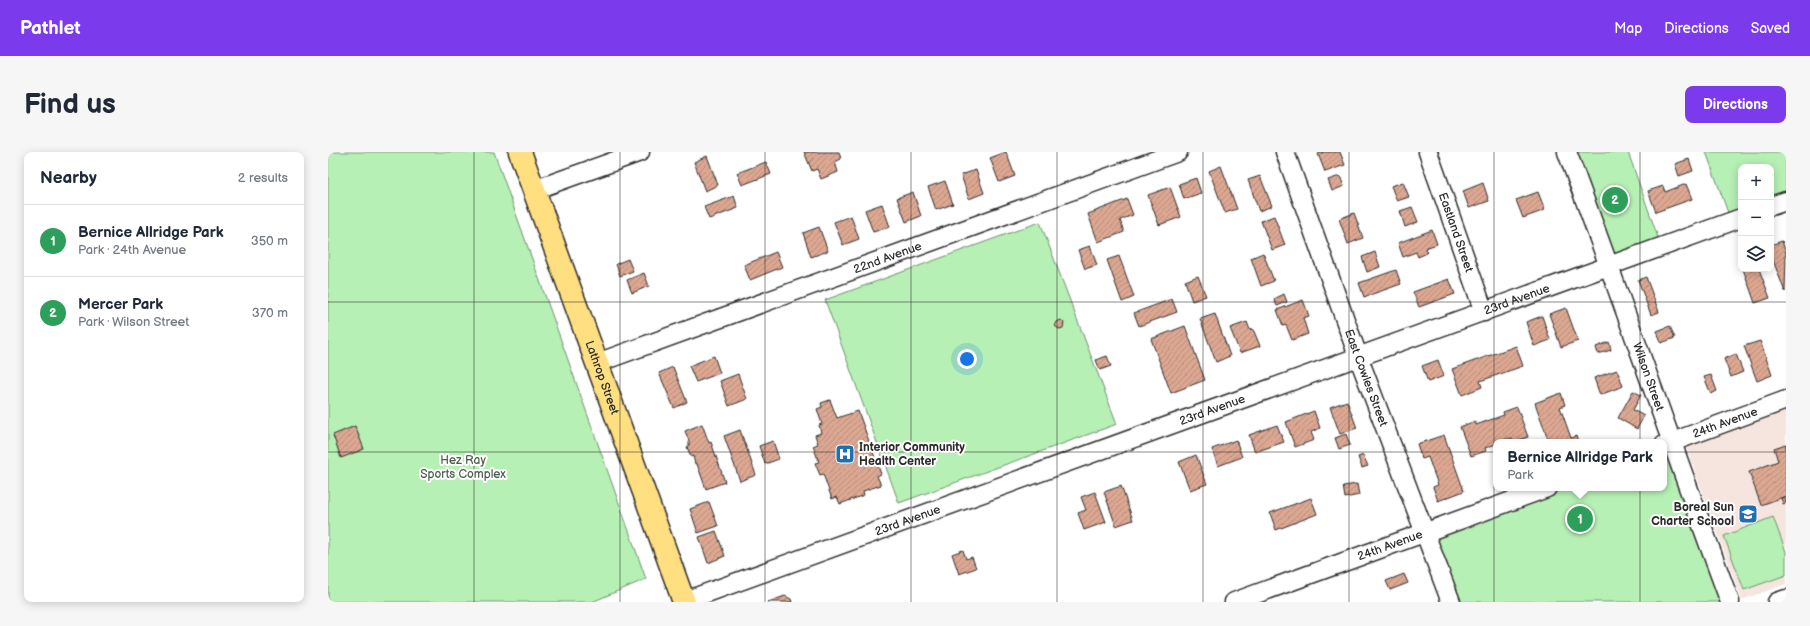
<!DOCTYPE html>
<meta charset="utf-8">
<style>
body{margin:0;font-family:"Balsamiq Sans",sans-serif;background:#f6f6f7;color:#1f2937}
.controls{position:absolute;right:12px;top:12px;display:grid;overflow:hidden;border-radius:8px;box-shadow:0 2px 10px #0003}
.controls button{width:36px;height:36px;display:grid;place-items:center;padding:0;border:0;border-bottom:1px solid #e0e1e3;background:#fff;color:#1f2937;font:20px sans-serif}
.you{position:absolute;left:639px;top:207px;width:14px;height:14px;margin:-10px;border:3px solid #fff;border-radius:50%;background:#1a73e8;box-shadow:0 0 0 6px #1a73e833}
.badge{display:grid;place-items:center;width:26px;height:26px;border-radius:50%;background:#7c3aed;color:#fff;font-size:13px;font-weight:700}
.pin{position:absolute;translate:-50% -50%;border:2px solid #fff;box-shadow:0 1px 4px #0006}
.popup{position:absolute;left:1165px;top:287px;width:174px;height:52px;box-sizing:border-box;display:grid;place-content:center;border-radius:8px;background:#fff;filter:drop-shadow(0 1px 3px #0005);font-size:13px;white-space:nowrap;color:#747a83}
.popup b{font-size:15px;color:#1f2937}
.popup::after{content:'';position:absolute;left:50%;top:100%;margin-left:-8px;border:8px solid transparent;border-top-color:#fff}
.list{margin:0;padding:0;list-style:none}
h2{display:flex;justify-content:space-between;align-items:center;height:52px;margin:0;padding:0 16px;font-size:17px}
h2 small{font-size:13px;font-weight:400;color:#747a83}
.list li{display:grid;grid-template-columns:26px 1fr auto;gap:12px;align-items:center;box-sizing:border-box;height:72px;padding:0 16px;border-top:1px solid #e0e1e3}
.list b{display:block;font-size:15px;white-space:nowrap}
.list p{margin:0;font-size:13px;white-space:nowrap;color:#747a83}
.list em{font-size:13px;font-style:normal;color:#747a83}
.icon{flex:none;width:22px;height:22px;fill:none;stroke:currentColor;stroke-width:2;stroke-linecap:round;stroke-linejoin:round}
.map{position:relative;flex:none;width:1458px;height:450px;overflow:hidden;border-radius:8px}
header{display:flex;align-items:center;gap:24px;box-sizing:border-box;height:56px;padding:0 20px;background:#7c3aed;color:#fff}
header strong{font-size:19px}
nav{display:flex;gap:22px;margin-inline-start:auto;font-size:14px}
.intro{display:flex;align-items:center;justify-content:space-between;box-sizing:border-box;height:96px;padding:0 24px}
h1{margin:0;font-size:28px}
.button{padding:10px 18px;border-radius:8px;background:#7c3aed;color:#fff;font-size:14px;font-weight:700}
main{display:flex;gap:24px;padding:0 24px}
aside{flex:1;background:#fff;border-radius:8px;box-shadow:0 2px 10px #0003}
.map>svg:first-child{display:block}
.built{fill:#f5e5de}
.park{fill:#b6f0b4;stroke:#708e70}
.building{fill:url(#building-hatch);stroke:#2b2b2b}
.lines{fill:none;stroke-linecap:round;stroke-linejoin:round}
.minor-casing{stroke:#2b2b2b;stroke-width:21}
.major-casing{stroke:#2b2b2b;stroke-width:25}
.minor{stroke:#fff;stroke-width:18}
.major{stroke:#ffdf80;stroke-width:22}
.grid{fill:none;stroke:#2b2b2b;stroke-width:1;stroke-opacity:0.55}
.labels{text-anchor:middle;stroke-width:4;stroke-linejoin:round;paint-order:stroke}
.street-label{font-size:12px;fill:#2b2b2b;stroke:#fff}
.poi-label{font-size:12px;font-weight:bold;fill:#2b2b2b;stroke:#fff;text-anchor:start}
.park-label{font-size:12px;fill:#4e5c4d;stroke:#fff}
</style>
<header>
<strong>Pathlet</strong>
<nav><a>Map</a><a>Directions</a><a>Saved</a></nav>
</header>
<div class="intro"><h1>Find us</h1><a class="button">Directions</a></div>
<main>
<aside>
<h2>Nearby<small>2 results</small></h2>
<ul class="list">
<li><span class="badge" style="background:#2e9e5b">1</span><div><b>Bernice Allridge Park</b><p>Park · 24th Avenue</p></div><em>350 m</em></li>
<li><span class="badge" style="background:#2e9e5b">2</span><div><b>Mercer Park</b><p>Park · Wilson Street</p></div><em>370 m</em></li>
</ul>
</aside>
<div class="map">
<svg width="1458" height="450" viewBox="0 0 1458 450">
<defs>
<pattern id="building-hatch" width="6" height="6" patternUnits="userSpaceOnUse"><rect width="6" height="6" fill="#dda892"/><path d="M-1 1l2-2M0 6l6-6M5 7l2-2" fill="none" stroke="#b38977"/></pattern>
</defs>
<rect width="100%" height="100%" fill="#fff"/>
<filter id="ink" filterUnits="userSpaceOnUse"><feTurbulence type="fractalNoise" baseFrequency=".025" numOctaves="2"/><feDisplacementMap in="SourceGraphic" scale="8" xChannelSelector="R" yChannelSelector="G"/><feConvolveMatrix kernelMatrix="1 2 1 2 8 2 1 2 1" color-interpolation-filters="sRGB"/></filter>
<g filter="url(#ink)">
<path class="built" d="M1458 256V432L1414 448 1357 292Z"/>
<path class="park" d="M0 0H166L318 427 264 450H0Z
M1239 0H1300L1333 94 1281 113Z
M1378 0H1458V49L1443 54V15H1413V66L1403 69Z
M712 70 789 272 571 351 497 148Z
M1336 293 1402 450H1123L1097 381 1219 336H1336Z
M1445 365 1458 400V423L1416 438 1396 384Z"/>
<path class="building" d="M476 0H511L513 7 507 10 510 20 493 27 489 17 484 19Z
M678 0 687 24 671 30 662 6Z
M996 0H1012L1017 13 997 20 990 2Z
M379 4 390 33 377 39 366 10Z
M1361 7 1365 19 1351 24 1347 12Z
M438 10 443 22 414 33 409 21Z
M893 14 909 57 897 61 881 19Z
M648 18 656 41 641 47 633 23Z
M932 24 944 54 931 59 920 28Z
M1012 24 1016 34 1004 39 1000 28Z
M868 26 873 41 856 47 851 32Z
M617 29 625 52 608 58 600 35Z
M1075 30 1081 45 1069 49 1063 34Z
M1155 31 1161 49 1141 56 1135 39Z
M1358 32 1364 47 1328 60 1320 39 1335 34 1337 40Z
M842 35 853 65 831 73 820 43Z
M585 40 593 64 578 70 569 46Z
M1210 40 1217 58 1195 66 1188 48Z
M406 44 410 56 381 67 376 55Z
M799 47 805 63 792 68 796 80 770 90 760 62Z
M554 52 562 75 545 80 537 58Z
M1084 55 1090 70 1077 75 1072 59Z
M1026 61 1035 86 1020 92 1011 67Z
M523 64 531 87 515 93 506 70Z
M946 64 957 93 944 98 933 69Z
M491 75 500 99 483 105 475 81Z
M1104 78 1109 92 1097 96 1099 101 1090 105 1088 100 1075 105 1070 91Z
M1454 89 1458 101 1457 140 1443 103V93Z
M762 94 769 113 757 117 750 98Z
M448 100 454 115 422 128 416 113Z
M1047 100 1052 115 1039 120 1034 105Z
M935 101 946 129 933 134 923 106Z
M791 104 806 145 794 150 779 108Z
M300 107 305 119 292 124 288 112Z
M1415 117H1431L1442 146 1427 151Z
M1068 118 1073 132 1036 145 1031 131Z
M316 121 321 134 304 141 299 128Z
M870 124 878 144 864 149 857 129Z
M1318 125 1331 160 1323 163 1310 128Z
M1121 127 1127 142 1091 155 1085 140Z
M956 142 959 150 949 154 946 147Z
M844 147 849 160 811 174 806 161Z
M975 148 981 164 975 166 980 182 964 188 958 173 955 174 949 158Z
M1238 156 1250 189 1233 195 1221 162Z
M887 162 902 204 888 210 872 167Z
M1214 164 1222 188 1206 194 1198 170Z
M733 168 736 171 735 176 731 177 727 174 729 170Z
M919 170 922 178 925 177 932 194 912 201 902 176Z
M857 174 877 228 843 241 823 187Z
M1342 174 1347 186 1333 191 1329 179Z
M1432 189 1444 223 1429 229 1416 194Z
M1281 190 1283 198 1270 202 1268 195Z
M1188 194 1195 214 1152 229 1154 235 1134 243 1124 217Z
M1408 202 1415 220 1403 225 1396 207Z
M386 204 392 221 368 230 361 214Z
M779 204 783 214 772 218 768 208Z
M1110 208 1116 224 1100 230 1094 214Z
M345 215 359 250 346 256 331 221Z
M1289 218 1295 234 1272 243 1266 226Z
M410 222 419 247 401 254 392 229Z
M1383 223 1389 239 1383 242 1376 225Z
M1305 239 1313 243 1305 258 1316 264 1309 277 1290 266Z
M1233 241 1237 253 1232 255 1243 286 1248 284 1250 290H1221L1207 251Z
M502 248 509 266 530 259 553 322 549 324 553 333 535 339 536 343 512 352 509 345 504 347 495 322 492 323 487 311 491 310 485 294 490 292 487 283 493 281 491 273 494 272 489 257 494 255 493 251Z
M1019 249 1029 276 1012 282 1002 255Z
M1189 255 1200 285 1185 290 1184 286 1168 290V292L1157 296 1158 299 1143 304 1132 275 1147 269 1148 273 1176 263 1175 260Z
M986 259 992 276 983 280 986 288 967 295 958 270Z
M374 272 381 291 383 290 397 330 378 337 369 312H367L365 304 363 305 359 295 361 294V289L357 279Z
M949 273 956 290 927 300 921 283Z
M27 274 36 297 13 306 5 283Z
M412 278 428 323 412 329 396 284Z
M1018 282 1022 293 1011 297 1007 286Z
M1116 283 1136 339 1110 349 1105 335 1110 333 1100 305 1094 307 1089 292Z
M908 288 914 305 890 314 884 297Z
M445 289 451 307 437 312 431 294Z
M1458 292V344L1433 353 1421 320 1450 309 1446 296Z
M868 303 879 332 862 338 851 310Z
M1035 303 1040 314 1034 316 1030 305Z
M1029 332 1031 343 1017 346 1015 334Z
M793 334 805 368 788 374 776 340Z
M767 340 778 370 756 378 750 361 758 358 753 345Z
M1457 345 1458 351 1455 352 1453 346Z
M983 346 989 362 948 378 942 361Z
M381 350 390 374 370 381 362 357Z
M388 379 397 404 380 411 371 385Z
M635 398 638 407 644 405 648 416 631 422 624 402Z
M1076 422 1080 431 1062 438 1058 429Z
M457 444 463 447 464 450H440Z"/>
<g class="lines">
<defs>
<g id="minor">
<path id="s1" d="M957 0 1030 204 1123 450"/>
<path id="s2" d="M1100 0 1156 160"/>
<path id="s3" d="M1239 0C1295 149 1346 300 1402 450"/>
<path d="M206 38 312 0"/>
<path d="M1443 54 1458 49"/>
<path id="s4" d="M269 211 850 0"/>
<path id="s5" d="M1336 293 1458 248"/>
<path id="s6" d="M354 450 1413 66"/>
<path id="s7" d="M906 450 1219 336"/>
<path d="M1449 450 1458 447"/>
</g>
<g id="major">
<path id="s8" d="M192 0 356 450"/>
</g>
</defs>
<use href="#minor" class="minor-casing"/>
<use href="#major" class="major-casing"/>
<use href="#minor" class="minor"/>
<use href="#major" class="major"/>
</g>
</g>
<path class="grid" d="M146 0V450M292 0V450M437 0V450M583 0V450M729 0V450M875 0V450M1021 0V450M1166 0V450M1312 0V450M0 150H1458M0 300H1458"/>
<defs>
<symbol id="hospital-square" viewBox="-11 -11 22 22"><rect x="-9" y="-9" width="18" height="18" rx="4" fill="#1f6fb2" stroke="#fff"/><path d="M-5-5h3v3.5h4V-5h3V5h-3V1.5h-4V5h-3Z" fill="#fff"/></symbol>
<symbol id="school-square" viewBox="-11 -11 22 22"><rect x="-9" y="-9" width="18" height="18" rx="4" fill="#1f6fb2" stroke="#fff"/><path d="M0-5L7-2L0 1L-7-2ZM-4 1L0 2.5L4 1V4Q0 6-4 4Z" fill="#fff"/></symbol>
</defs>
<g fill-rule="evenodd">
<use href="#hospital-square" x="506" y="291" width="22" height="22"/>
<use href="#school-square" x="1409" y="351" width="22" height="22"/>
</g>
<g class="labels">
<g class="street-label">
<text dy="4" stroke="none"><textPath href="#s2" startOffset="85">Eastland Street</textPath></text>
<text dy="4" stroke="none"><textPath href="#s4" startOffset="309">22nd Avenue</textPath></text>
<text dy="4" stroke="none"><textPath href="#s6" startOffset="888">23rd Avenue</textPath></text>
<text dy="4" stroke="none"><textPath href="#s8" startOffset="240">Lathrop Street</textPath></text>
<text dy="4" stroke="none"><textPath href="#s1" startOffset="240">East Cowles Street</textPath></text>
<text dy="4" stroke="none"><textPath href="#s3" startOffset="239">Wilson Street</textPath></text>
<text dy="4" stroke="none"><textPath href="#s6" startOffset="564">23rd Avenue</textPath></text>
<text dy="4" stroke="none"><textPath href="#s5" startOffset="65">24th Avenue</textPath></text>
<text dy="4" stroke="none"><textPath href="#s6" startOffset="240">23rd Avenue</textPath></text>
<text dy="4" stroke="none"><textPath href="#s7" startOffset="166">24th Avenue</textPath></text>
</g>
<g class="poi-label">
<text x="531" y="299">Interior Community<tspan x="531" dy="14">Health Center</tspan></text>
<text x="1406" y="359" text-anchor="end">Boreal Sun<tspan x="1406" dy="14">Charter School</tspan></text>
</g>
<g class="park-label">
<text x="135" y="312">Hez Ray<tspan x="135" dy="14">Sports Complex</tspan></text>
</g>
</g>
</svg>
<div class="controls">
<button>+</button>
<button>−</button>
<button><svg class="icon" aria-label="layers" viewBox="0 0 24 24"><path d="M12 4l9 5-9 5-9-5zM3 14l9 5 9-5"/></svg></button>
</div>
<div class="you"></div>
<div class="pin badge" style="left:1252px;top:367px;background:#2e9e5b">1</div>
<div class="popup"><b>Bernice Allridge Park</b>Park</div>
<div class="pin badge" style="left:1287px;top:48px;background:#2e9e5b">2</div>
</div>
</main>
